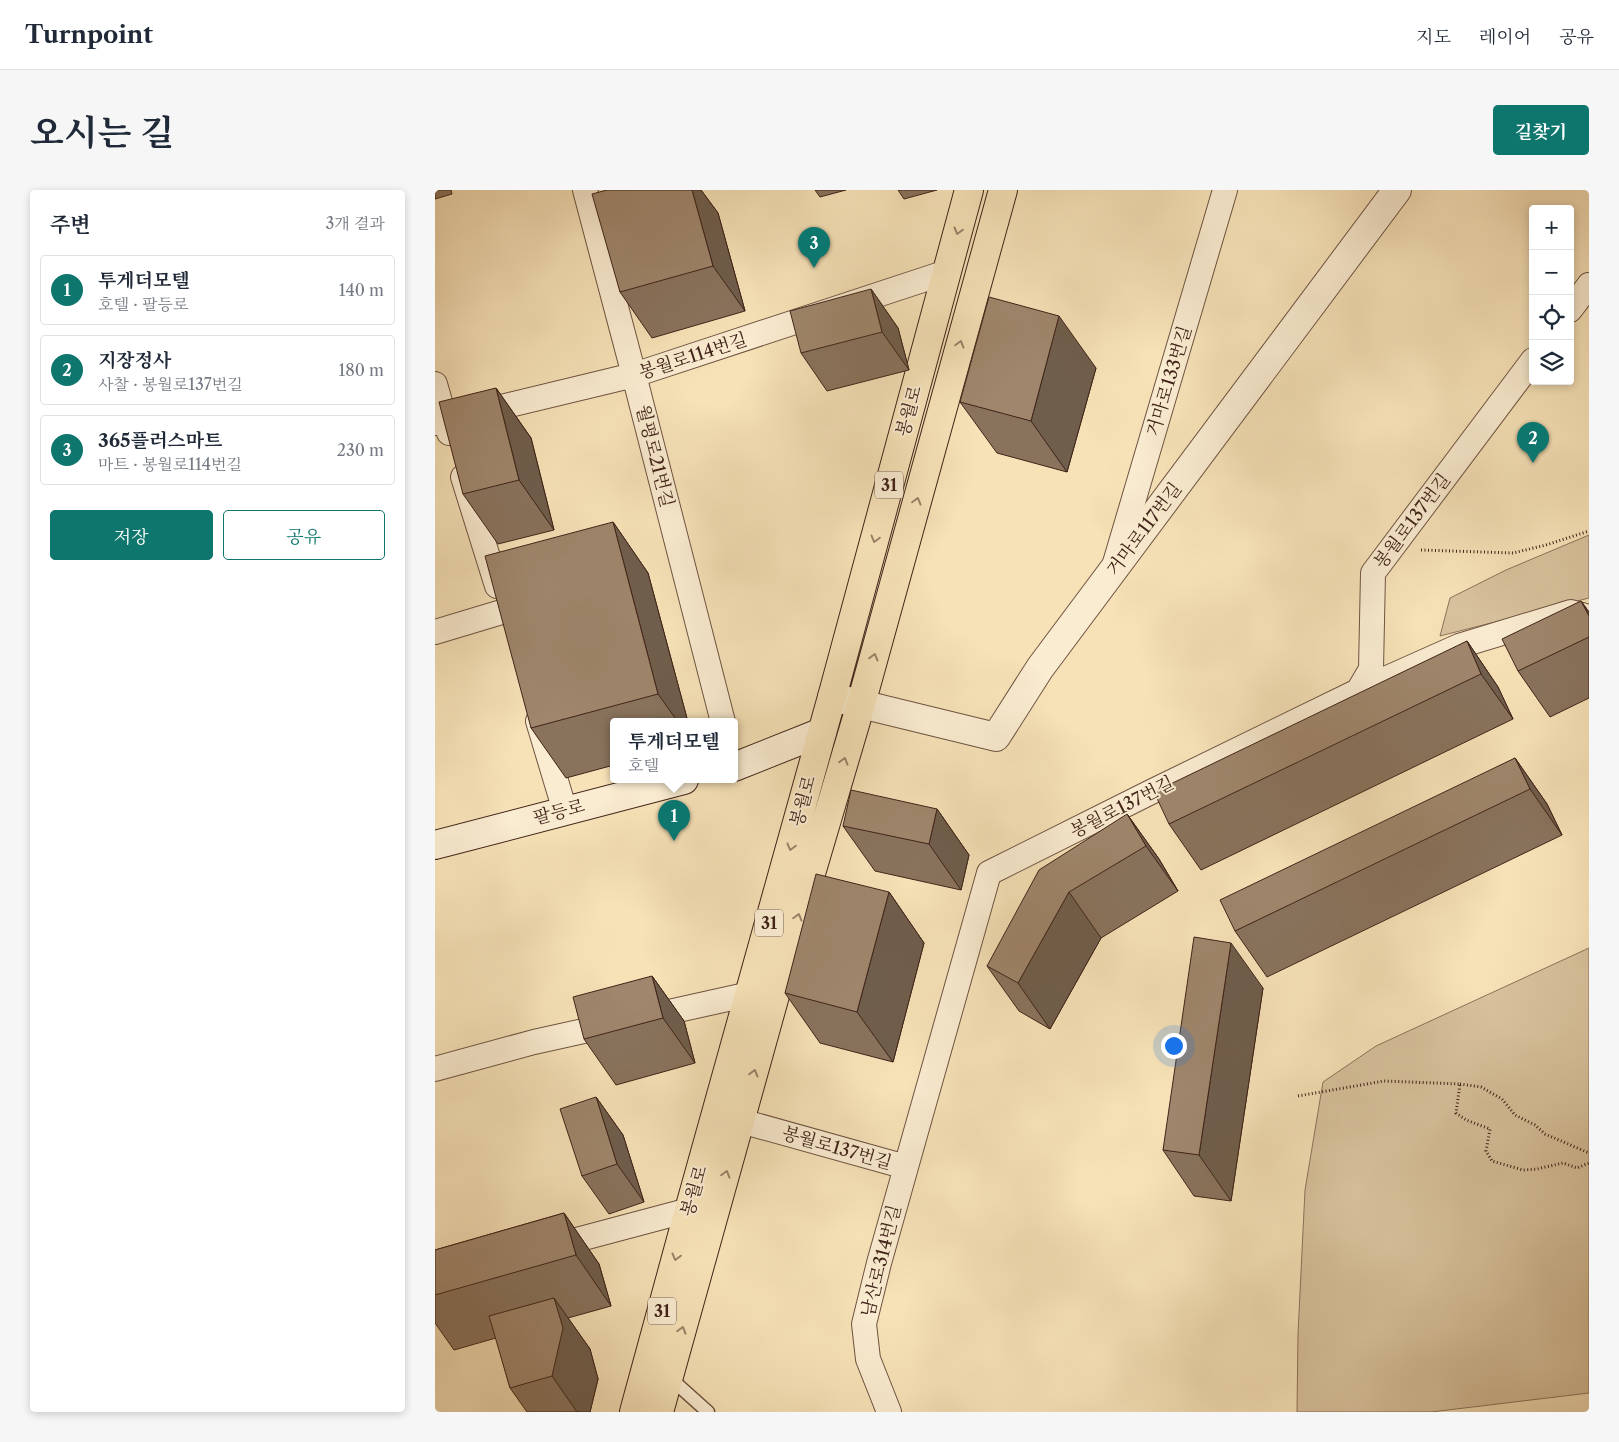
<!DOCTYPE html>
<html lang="ko">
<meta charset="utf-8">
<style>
body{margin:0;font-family:"Libre Caslon Text","Noto Serif KR",serif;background:#f6f6f7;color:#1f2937}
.controls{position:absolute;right:15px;top:15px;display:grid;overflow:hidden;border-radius:5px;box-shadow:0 2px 8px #0003}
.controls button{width:45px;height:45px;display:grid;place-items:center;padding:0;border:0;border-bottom:1px solid #e0e1e3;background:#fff;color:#1f2937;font:25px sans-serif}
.you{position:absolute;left:738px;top:855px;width:18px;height:18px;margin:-12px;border:4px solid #fff;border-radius:50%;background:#1a73e8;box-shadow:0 0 0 8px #1a73e833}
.badge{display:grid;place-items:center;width:32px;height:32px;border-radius:50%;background:#0f766e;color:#fff;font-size:16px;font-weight:700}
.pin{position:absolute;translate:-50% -41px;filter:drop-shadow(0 1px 2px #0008)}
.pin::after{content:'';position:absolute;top:26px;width:18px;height:15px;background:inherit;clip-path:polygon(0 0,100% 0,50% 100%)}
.popup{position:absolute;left:175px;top:528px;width:128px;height:65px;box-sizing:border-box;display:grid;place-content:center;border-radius:5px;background:#fff;filter:drop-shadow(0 1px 4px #0005);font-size:16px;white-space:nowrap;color:#747a83}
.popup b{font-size:19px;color:#1f2937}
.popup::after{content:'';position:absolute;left:50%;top:100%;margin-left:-10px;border:10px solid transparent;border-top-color:#fff}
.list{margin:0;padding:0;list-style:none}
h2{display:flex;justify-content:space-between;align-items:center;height:65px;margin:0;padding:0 20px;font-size:21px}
h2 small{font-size:16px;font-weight:400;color:#747a83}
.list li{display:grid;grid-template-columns:32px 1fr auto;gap:15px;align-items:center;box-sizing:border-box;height:70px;margin:0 10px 10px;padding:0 10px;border:1px solid #e0e1e3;border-radius:5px}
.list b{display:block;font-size:19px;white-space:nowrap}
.list p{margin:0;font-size:16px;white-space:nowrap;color:#747a83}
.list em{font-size:16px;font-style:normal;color:#747a83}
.actions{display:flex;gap:10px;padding:15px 20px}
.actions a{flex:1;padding:11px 0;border:1px solid #0f766e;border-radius:5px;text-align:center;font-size:18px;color:#0f766e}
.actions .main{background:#0f766e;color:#fff}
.icon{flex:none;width:28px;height:28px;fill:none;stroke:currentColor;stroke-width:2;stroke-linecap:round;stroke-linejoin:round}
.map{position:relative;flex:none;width:1154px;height:1222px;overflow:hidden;border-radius:5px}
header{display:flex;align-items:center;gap:30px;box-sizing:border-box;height:70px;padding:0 25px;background:#fff;border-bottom:1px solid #e0e1e3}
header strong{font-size:24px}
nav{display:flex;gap:28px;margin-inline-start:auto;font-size:18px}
.intro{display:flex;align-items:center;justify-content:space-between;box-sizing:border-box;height:120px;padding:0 30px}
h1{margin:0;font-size:35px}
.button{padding:12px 22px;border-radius:5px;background:#0f766e;color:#fff;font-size:18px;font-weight:700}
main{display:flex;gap:30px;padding:0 30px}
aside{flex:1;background:#fff;border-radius:5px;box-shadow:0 2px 8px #0003}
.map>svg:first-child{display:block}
.green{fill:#d8c29d;stroke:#8c725b}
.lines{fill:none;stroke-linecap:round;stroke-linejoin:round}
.service-casing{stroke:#6e5341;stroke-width:15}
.minor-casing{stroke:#6e5341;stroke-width:26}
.tertiary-casing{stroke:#6e5341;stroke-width:30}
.secondary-casing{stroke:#402319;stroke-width:30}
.primary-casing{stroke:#402319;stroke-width:30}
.path{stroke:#402319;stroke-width:3;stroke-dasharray:1 2.5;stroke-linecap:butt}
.service{stroke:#faecd1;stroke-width:12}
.minor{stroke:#faecd1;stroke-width:24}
.tertiary{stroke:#faecd1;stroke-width:28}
.secondary{stroke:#faecd1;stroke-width:28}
.primary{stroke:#f7e2b8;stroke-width:28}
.wall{fill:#89735d;stroke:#402319}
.shaded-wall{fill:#6f5e4c;stroke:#402319}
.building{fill:#9f866c;stroke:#402319}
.oneway{stroke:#9c8268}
.labels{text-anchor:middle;stroke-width:4;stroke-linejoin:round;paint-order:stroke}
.shield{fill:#faecd1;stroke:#785f50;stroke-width:1}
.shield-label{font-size:16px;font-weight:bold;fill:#402319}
.street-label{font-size:18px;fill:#402319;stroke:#faecd1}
</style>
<header>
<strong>Turnpoint</strong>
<nav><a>지도</a><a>레이어</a><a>공유</a></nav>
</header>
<div class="intro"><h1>오시는 길</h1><a class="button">길찾기</a></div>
<main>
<aside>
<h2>주변<small>3개 결과</small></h2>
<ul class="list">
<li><span class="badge">1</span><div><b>투게더모텔</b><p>호텔 · 팔등로</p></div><em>140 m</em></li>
<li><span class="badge">2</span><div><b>지장정사</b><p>사찰 · 봉월로137번길</p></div><em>180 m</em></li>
<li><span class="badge">3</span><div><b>365플러스마트</b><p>마트 · 봉월로114번길</p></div><em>230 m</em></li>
</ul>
<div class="actions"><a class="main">저장</a><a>공유</a></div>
</aside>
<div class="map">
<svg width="1154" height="1222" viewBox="0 0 1154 1222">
<rect width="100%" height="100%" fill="#f7e2b8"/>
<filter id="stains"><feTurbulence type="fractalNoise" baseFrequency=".004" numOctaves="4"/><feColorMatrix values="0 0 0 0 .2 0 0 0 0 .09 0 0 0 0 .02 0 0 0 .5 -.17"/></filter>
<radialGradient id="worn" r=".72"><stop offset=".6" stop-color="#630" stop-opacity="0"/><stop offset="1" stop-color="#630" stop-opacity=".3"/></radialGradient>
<path class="green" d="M1154 345V408L1005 446 1015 408 1071 380Z
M1154 758V1203L996 1222H862L863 1144 870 1000 888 892 941 856Z"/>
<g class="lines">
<defs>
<path id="service" d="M234 1187 273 1222"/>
<path id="minor" d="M150 0 199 185 288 532
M1135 120 1154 95
M0 194 14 243
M0 233 199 185 512 82
M28 287 62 396
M680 373 790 0
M0 442 70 421
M923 501 936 479 938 383 1098 170
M103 531 130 621
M0 879 99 852 315 804
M288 926 471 977 554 683 718 601 923 501 1024 456 1136 422 1154 427
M115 1057 254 1020
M454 1222 433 1169 429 1134 444 1073 471 977"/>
<path id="tertiary" d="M397 507 561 547 605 478 962 0"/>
<path id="secondary" d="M299 577 387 542
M0 655 249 590"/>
<path id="primary" d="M199 1222 254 1020 397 507 534 0
M224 1222 341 802 426 514 568 0"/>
</defs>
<use href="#service" class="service-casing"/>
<use href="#minor" class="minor-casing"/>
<use href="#tertiary" class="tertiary-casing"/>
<use href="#secondary" class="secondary-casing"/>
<use href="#primary" class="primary-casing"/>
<path class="path" d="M986 360 1078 363 1111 355 1154 341
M1025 894 1046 897 1067 909 1080 925 1100 935 1110 944 1154 963
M863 906 949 891 1025 894 1021 923 1031 930 1055 939 1051 961 1057 971 1088 980 1102 979 1128 973 1142 978 1154 973"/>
<use href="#service" class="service"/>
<use href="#minor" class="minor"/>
<use href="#tertiary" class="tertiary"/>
<use href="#secondary" class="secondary"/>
<use href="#primary" class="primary"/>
</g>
<path class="wall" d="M0 0H16L17 4 0 9Z
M172 0H266L283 23 310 121 217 148 185 102Z
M380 0H411L385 7Z
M463 0H502L469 9Z
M436 99 463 138 474 180 392 201 366 163Z
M661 178 632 282 562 263 525 212Z
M61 198 96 248 119 340 63 354 28 304Z
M178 332 213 383 253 532H179V575L131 588 96 538Z
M1146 411 1154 422V508L1115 527 1083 481Z
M1032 451 1063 497 1078 529 766 680 734 634Z
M1080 568 1112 614 1127 645 832 787 800 741Z
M502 619 534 665 526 700 440 681 408 636Z
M692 624 724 669 743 701 666 748 615 839 584 821 552 776Z
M454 702 489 753 458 872 385 853 350 803Z
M217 786 249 831 260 873 181 895 149 849Z
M828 798 796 1011 759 1006 728 960Z
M161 907 188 945 209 1012 174 1024 147 986Z
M129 1023 164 1074 176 1116 133 1128 155 1159 163 1189 155 1222H92L75 1198 61 1148 19 1160 0 1133V1060Z"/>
<path class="shaded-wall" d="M257 0H266L283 23 310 121 278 76Z
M436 99 463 138 474 180 447 142Z
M624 126 661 178 632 282 596 231Z
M61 198 96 248 119 340 84 290Z
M178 332 213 383 253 532H243L223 504Z
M1146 411 1154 422V426Z
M1032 451 1063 497 1078 529 1046 484Z
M1080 568 1112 614 1127 645 1095 599Z
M502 619 534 665 526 700 494 654Z
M692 624 724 669 743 701 711 656Z
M454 702 489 753 458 872 422 822Z
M634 702 666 748 615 839 583 793Z
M796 753 828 798 796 1011 764 965Z
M217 786 249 831 260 873 228 828Z
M161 907 188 945 209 1012 182 974Z
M129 1023 164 1074 176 1116 141 1065Z
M119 1108 155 1159 163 1189 155 1222H142L117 1186Z"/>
<path class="building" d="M172 0H257L278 76 185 102 157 4Z
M436 99 447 142 366 163 355 121Z
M554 107 624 126 596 231 525 212Z
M61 198 84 290 28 304 4 212Z
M178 332 223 504 96 538 50 366Z
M1146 411 1154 426V447L1083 481 1067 449Z
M1032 451 1046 484 734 634 719 602Z
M1080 568 1095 599 800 741 785 710Z
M416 600 502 619 494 654 408 636Z
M692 624 711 656 634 702 583 793 552 776 604 680Z
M381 684 454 702 422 822 350 803Z
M759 747 796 753 764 965 728 960Z
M217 786 228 828 149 849 138 807Z
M161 907 182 974 147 986 125 919Z
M129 1023 141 1065 0 1105V1060Z
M119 1108 128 1138 117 1186 75 1198 54 1126Z"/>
<defs><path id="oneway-chevron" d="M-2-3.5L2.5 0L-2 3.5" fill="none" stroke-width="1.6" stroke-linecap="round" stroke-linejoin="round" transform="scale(1.25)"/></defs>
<g class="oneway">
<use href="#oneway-chevron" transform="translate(523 41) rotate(105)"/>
<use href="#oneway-chevron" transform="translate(525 154) rotate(-74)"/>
<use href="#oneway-chevron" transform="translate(482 311) rotate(-75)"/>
<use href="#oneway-chevron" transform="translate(440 349) rotate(105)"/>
<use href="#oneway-chevron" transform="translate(439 467) rotate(-75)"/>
<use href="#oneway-chevron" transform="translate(409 571) rotate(-74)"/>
<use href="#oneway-chevron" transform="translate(356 657) rotate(105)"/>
<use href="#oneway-chevron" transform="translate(363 727) rotate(-74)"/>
<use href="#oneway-chevron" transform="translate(319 883) rotate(-75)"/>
<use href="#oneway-chevron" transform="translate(291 984) rotate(-74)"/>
<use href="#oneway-chevron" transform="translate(241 1067) rotate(105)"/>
<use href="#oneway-chevron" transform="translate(247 1140) rotate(-74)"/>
</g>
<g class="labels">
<g class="shield">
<rect x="440" y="281.5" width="28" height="27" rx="4"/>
<rect x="320" y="719.5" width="28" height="27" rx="4"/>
<rect x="213" y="1107.5" width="28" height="27" rx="4"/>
</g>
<g class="shield-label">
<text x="454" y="301">31</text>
<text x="334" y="739">31</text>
<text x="227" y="1127">31</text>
</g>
<g class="street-label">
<text transform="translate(258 166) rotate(-18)" y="6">봉월로114번길</text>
<text transform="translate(734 191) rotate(-73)" y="6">거마로133번길</text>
<text transform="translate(474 221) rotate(-75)" y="6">봉월로</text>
<text transform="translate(220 266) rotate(76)" y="6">월평로21번길</text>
<text transform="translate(977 331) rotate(-53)" y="6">봉월로137번길</text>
<text transform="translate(709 339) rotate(-53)" y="6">거마로117번길</text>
<text transform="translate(368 611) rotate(-75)" y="6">봉월로</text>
<text transform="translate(687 617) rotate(-27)" y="6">봉월로137번길</text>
<text transform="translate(124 622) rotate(-15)" y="6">팔등로</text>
<text transform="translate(402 958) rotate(16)" y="6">봉월로137번길</text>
<text transform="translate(259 1001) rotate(-74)" y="6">봉월로</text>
<text transform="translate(446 1071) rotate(-76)" y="6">남산로314번길</text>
</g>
</g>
<rect width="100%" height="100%" filter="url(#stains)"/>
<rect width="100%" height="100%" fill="url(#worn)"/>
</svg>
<div class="controls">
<button>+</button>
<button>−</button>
<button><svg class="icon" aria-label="locate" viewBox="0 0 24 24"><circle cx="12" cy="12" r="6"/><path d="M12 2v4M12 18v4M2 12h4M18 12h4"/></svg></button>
<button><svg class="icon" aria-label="layers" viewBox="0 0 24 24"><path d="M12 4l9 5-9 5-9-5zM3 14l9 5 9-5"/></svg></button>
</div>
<div class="you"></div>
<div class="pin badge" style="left:239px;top:651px">1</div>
<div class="popup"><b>투게더모텔</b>호텔</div>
<div class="pin badge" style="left:1098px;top:273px">2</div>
<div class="pin badge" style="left:379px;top:78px">3</div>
</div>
</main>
